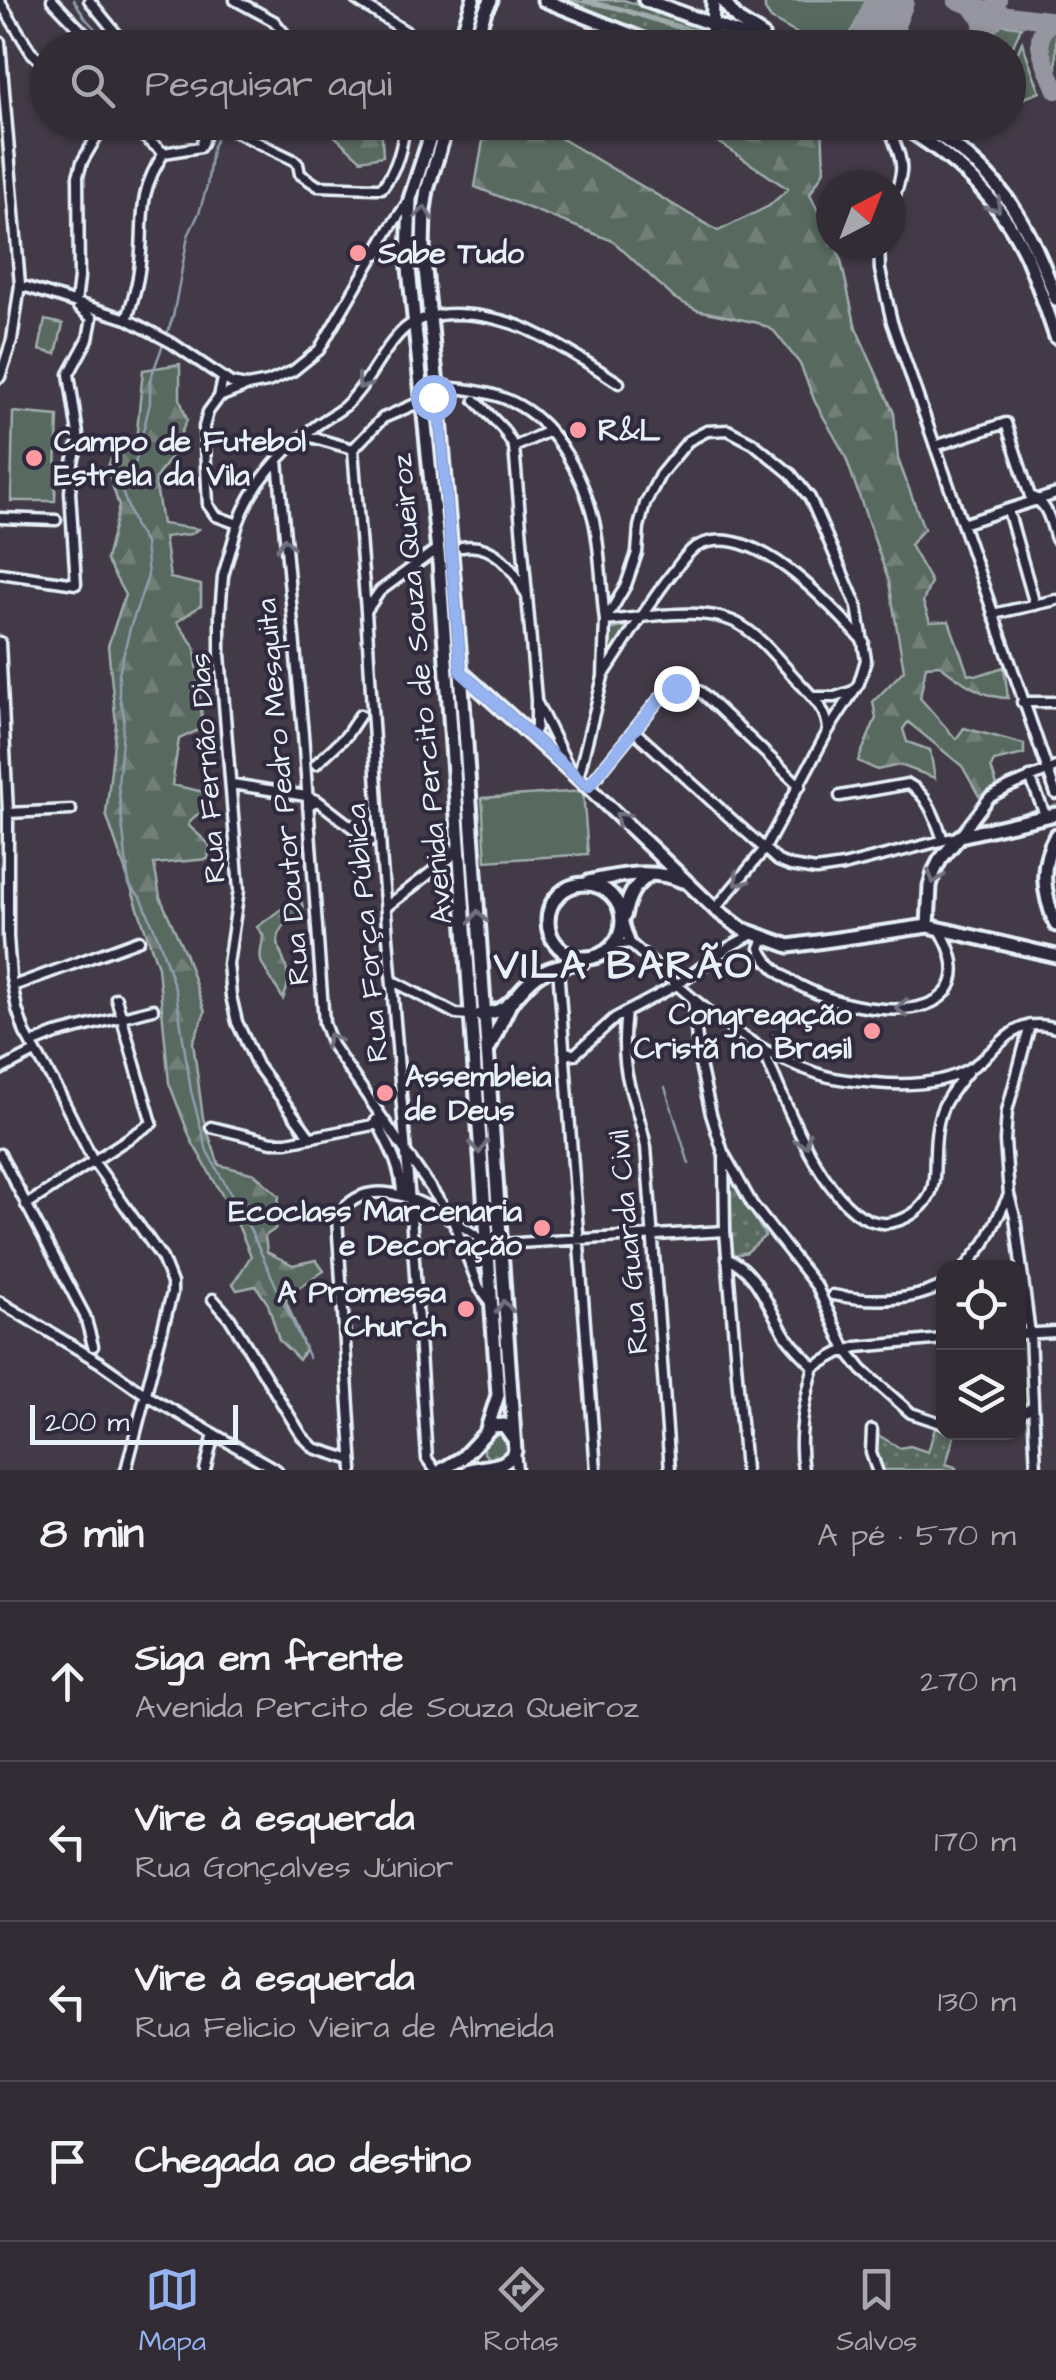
<!DOCTYPE html>
<html lang="pt">
<meta charset="utf-8">
<style>
body{margin:0;font-family:"Architects Daughter",sans-serif;background:#3d3841;color:#f1f3f6}
.controls{position:absolute;right:30px;bottom:30px;display:grid;overflow:hidden;border-radius:20px;box-shadow:0 2px 8px #0004}
.controls button{width:90px;height:90px;display:grid;place-items:center;padding:0;border:0;border-bottom:2px solid #4d4850;background:#322c35;color:#f1f3f6;font:50px sans-serif}
.compass{position:absolute;left:816px;top:170px;width:90px;height:90px;border-radius:50%;background:#322c35;box-shadow:0 2px 8px #0004;rotate:42deg}
.scale{position:absolute;left:30px;bottom:25px;width:208px;box-sizing:border-box;padding-left:10px;border:5px solid #e8f1f8;border-top:0;font-size:28px;line-height:35px;white-space:nowrap;color:#e8f1f8;-webkit-text-stroke:8px #2f2a3d;paint-order:stroke}
.stop{position:absolute;width:30px;height:30px;margin:-22px;border:8px solid #95b2f1;border-radius:50%;background:#fff}
.stop.end{background:#95b2f1;border-color:#fff;box-shadow:0 2px 10px #0008}
.list{margin:0;padding:0;list-style:none}
h2{display:flex;justify-content:space-between;align-items:center;height:130px;margin:0;padding:0 40px;font-size:42px}
h2 small{font-size:32px;font-weight:400;color:#a8a7ad}
.list li{display:grid;grid-template-columns:65px 1fr auto;gap:30px;align-items:center;box-sizing:border-box;height:160px;padding:0 40px;border-top:2px solid #4d4850}
.list b{display:block;font-size:38px;white-space:nowrap}
.list p{margin:0;font-size:32px;white-space:nowrap;color:#a8a7ad}
.list em{font-size:32px;font-style:normal;color:#a8a7ad}
.icon{flex:none;width:55px;height:55px;fill:none;stroke:currentColor;stroke-width:2;stroke-linecap:round;stroke-linejoin:round}
.map{position:relative;flex:none;width:1056px;height:1470px;overflow:hidden}
.search{position:absolute;background:#322c35;box-shadow:0 2px 8px #0004;left:30px;right:30px;top:30px;height:110px;display:flex;align-items:center;gap:25px;box-sizing:border-box;padding:0 35px;border-radius:55px;color:#a8a7ad;font-size:38px}
.sheet{height:770px;background:#322c35}
nav{display:flex;justify-content:space-around;align-items:center;box-sizing:border-box;height:140px;border-top:2px solid #4d4850;background:#322c35;font-size:28px;color:#a8a7ad}
nav a{display:grid;justify-items:center;gap:5px}
nav .on{color:#95b2f1}
.map>svg:first-child{display:block}
.green{fill:#596960;stroke:#a0adac;stroke-width:2.5}
.forest{fill:url(#forest-firs);stroke:#a0adac;stroke-width:2.5}
.park{fill:url(#park-dots);stroke:#a0adac;stroke-width:2.5}
.lines{fill:none;stroke-linecap:round;stroke-linejoin:round}
.stream{stroke:#8e9eaf;stroke-width:2.5}
.taxiway{stroke:#9596a0;stroke-width:18}
.runway{stroke:#9596a0;stroke-width:48}
.street-casing{stroke:#e8f1f8;stroke-width:15}
.secondary-casing{stroke:#e8f1f8;stroke-width:19}
.street{stroke:#2f2a3d;stroke-width:8}
.secondary{stroke:#2f2a3d;stroke-width:11}
.oneway{stroke:#70707e}
.route{stroke:#95b2f1;stroke-width:12}
.poi-dot{fill:#ff9aa2;stroke:#2f2a3d;stroke-width:4}
.labels{text-anchor:middle;stroke-width:8;stroke-linejoin:round;paint-order:stroke}
.poi-label{font-size:30px;font-weight:bold;fill:#e8f1f8;stroke:#2f2a3d;text-anchor:start}
.street-label{font-size:30px;fill:#e8f1f8;stroke:#2f2a3d}
.district-label{font-size:40px;font-weight:bold;letter-spacing:2.5px;fill:#e8f1f8;stroke:#2f2a3d}
</style>
<div class="map">
<svg width="1056" height="1470" viewBox="0 0 1056 1470">
<defs>
<pattern id="forest-firs" width="22" height="20" patternUnits="userSpaceOnUse" patternTransform="scale(2.5)"><rect width="22" height="20" fill="#596960"/><path d="M5 1l3.5 6h-7zM16 11l3.5 6h-7z" fill="#717f78"/></pattern>
<pattern id="park-dots" width="8" height="8" patternUnits="userSpaceOnUse" patternTransform="scale(2.5)"><rect width="8" height="8" fill="#596960"/><path d="M2 2h.1M6 6h.1" fill="none" stroke="#717f78" stroke-width="1.8" stroke-linecap="round"/></pattern>
</defs>
<rect width="100%" height="100%" fill="#423a47"/>
<filter id="ink" filterUnits="userSpaceOnUse"><feTurbulence type="fractalNoise" baseFrequency=".01" numOctaves="2"/><feDisplacementMap in="SourceGraphic" scale="20" xChannelSelector="R" yChannelSelector="G"/><feConvolveMatrix kernelMatrix="1 2 1 2 8 2 1 2 1" color-interpolation-filters="sRGB"/></filter>
<g filter="url(#ink)">
<path class="green" d="M765 0H866L845 47H821L771 19 765 10Z
M1002 24 1021 27 1009 56 1008 48 979 47Z
M1052 30 1056 31V80L1042 40Z
M1022 42 1040 92 1009 104V73Z
M45 320 63 324 56 354 39 350Z
M13 412 58 416 55 501H11Z
M631 625 610 658 608 659 609 630Z
M583 791 588 854 486 861 482 798Z"/>
<path class="forest" d="M320 123H381L383 156 361 160Z
M486 123H535L718 231 769 206 788 189 690 123H822L824 171 810 194 831 238V245H835L840 256 856 328 894 413 898 459 924 529 910 545 931 582 923 602 930 622 949 621 968 674 979 675 1004 667 1008 698C983 698 959 680 940 665L926 666 920 698 956 739 964 728 1024 744V754L994 761 991 767 997 786 979 796 962 766 908 722 903 729 907 742 930 750 935 778 900 765 877 770 858 761 876 718 873 702 904 670 889 582 845 455 815 402 800 364 774 331 758 323 697 310 674 298 613 241 475 187Z
M180 364V399L187 420 169 459 155 479 162 524 198 529 191 534 164 537 170 578 201 585V605L177 622 195 647 203 728 179 739 172 785 209 793 210 810 195 816 188 825 210 845 208 859 154 864 160 897 185 953 205 1012 193 1042 203 1118 219 1165 255 1174 279 1196 275 1229 265 1236 267 1252 293 1265 316 1260 324 1271 288 1295 286 1301 305 1349 299 1360 279 1340 268 1304 256 1286 237 1290 233 1284 251 1256 235 1218 191 1140 169 1083 158 967 106 814 116 724 108 646 125 595 106 560 119 506 107 468 116 448 136 441 143 370Z
M301 899 305 917 291 918C263 944 289 953 288 982 288 988 285 993 283 999 278 989 263 969 261 961 259 953 263 944 263 935L257 927 284 907Z"/>
<path class="park" d="M561 0H573L617 9 706 37 702 47H686Z
M583 0H624L701 27 706 34 618 7Z
M730 1174 765 1236 747 1252 732 1256Z
M935 1428 943 1430 944 1432 955 1433 946 1464 955 1467 957 1470H882L878 1463 874 1439 878 1435 900 1448 910 1446 928 1452Z
M501 1430 507 1436V1449L501 1459 491 1461 484 1453V1445L491 1432Z"/>
<g class="lines">
<path class="stream" d="M74 0 86 19 113 48
M220 129 212 149 207 186 199 213 188 236 173 317 150 380V403L136 460 134 467 123 476 120 486 135 527 145 543 148 576 130 628 119 673V694L124 716 118 785 129 885 142 899 160 943 176 992 191 1091 207 1151 250 1229 309 1358
M665 1087 689 1164"/>
<path class="taxiway" d="M956 0 992 13 1056 21
M888 6C891 32 899 37 922 48
M970 6 982 19 983 31 1001 14
M1053 21C1026 35 1048 68 1056 90
M965 48 983 31 998 0"/>
<path class="runway" d="M878 30 890 0"/>
<defs>
<path id="street" d="M52 0 98 48
M89 0 124 43
M235 0 274 21 296 48
M356 0 432 48
M0 2 31 52 48 68
M0 42 20 285 12 340 0 377
M125 122 164 153C134 198 146 222 139 271 137 287 132 303 127 319
M215 122 294 160 298 164 300 174 318 186 375 188H382C396 169 404 146 404 122
M887 122C902 164 908 162 891 206
M164 153 200 147 212 122
M879 245 880 270 892 322 1056 794
M377 254 392 248 402 250 407 257
M20 285 127 319 172 343 231 383 247 386 268 382 293 371 319 350 390 228 408 202
M223 379 219 397 242 388
M453 388C476 390 500 394 520 406 558 428 584 479 594 521 601 553 601 589 605 621 644 618 707 604 742 626 763 639 780 662 797 680 811 695 828 710 828 731
M219 397 208 412 204 427 208 505 216 516 238 524 223 576 220 614V654L239 890 228 964 231 996 237 1022 257 1065 310 1137
M475 400 503 429 514 447 536 699V727L534 732 529 734
M304 435 353 449
M935 446 1006 423 1030 496C1048 503 1050 521 1056 539
M514 447 549 431
M353 449 366 611 381 853 411 1214 427 1459 435 1470
M353 449 383 418 453 388 436 382
M278 460 303 734 324 1023 332 1045 441 1203
M1008 510 1035 605
M0 518 56 520
M238 524C251 486 281 452 313 428 323 420 335 414 345 406 368 385 379 354 401 332 431 302 499 315 533 332 563 346 591 365 619 383
M962 524 1056 494
M462 547C492 542 514 567 525 593
M0 573 76 584 70 492 73 462 79 441 69 374 88 339 92 318 78 307 76 302 79 278 78 176 82 162 105 122
M366 611 380 591 437 549
M993 614 1056 600
M0 642 8 813V937L11 978 17 1009 25 1033 58 1090 94 1162 162 1258 172 1283V1293L126 1470
M605 673C628 639 648 603 674 571 680 563 686 554 694 548 749 514 831 605 864 642
M814 697H835L853 691
M1022 702H1056
M537 703 566 762
M634 731 778 861 791 866 816 870 843 866 960 836 989 798 1009 787 1056 767
M316 764 346 736 360 715
M1030 777 1046 817
M578 778 603 677 605 621 626 585 637 553 639 527 645 504 660 475 688 441 707 431 728 430 753 443 791 474 810 498 857 606 866 660 859 683 828 731 764 850 715 909
M232 784 306 796 318 801 312 803 308 807
M588 787 661 697C673 686 686 684 701 692L800 786
M840 796 908 784C928 794 936 820 943 840
M318 801 370 841
M8 813 71 810
M386 907 451 857 457 847
M764 938 760 948C787 1015 1012 1051 939 928
M630 943C686 993 743 1049 816 1073 835 1080 856 1081 876 1083 907 1086 945 1084 972 1067 1003 1047 1012 1015 1056 1028
M614 945 630 943 623 922
M558 967 596 1470
M393 981 456 1014 470 1015
M13 986 139 940
M693 999 699 1060 711 1114 723 1152 752 1204 817 1287 846 1350 862 1370 911 1413 944 1424
M626 1012C623 1035 623 1061 629 1084 635 1106 642 1125 646 1147L670 1470
M1030 1025 1007 1111 1005 1141 1009 1195 1015 1217 1030 1334 1036 1470
M31 1044 56 1034 153 1009
M564 1051 574 1055 615 1018 677 985 729 947 753 934
M764 1052C783 1095 835 1243 897 1221 911 1217 926 1206 931 1192 936 1180 934 1165 935 1153 936 1111 943 1102 969 1070
M0 1070 35 1052
M376 1120C388 1144 402 1168 402 1195
M211 1127 272 1142H287L378 1124
M0 1154 85 1316 93 1346
M724 1156 725 1231 745 1470
M26 1205 152 1123 116 998
M454 1223 479 1287 489 1301
M500 1244 725 1231
M727 1259C755 1266 771 1313 786 1336 794 1347 805 1357 814 1367
M965 1268 985 1243 1009 1195
M833 1295C870 1302 909 1303 944 1285
M213 1299 229 1317 302 1436 314 1448 352 1460
M0 1302 99 1362 146 1395 277 1470
M1018 1334 1056 1332
M1018 1415 1033 1406
M872 1430 871 1453 877 1470
M515 1451 517 1470
M205 1470 214 1434
M353 1470 337 1218C372 1160 446 1216 486 1242
M803 1470C797 1438 805 1398 814 1367L839 1353 857 1347 944 1339"/>
<path id="secondary" d="M544 0 664 48
M645 0 778 48
M722 0 738 20 762 35
M458 48 473 0
M473 48 485 11 491 0
M708 48 712 37 713 0
M435 122 410 199 408 258 439 562 498 1395 487 1429
M448 122 427 190 424 210 423 250 438 395 461 672 515 1451C505 1469 488 1465 469 1470
M894 122C952 154 999 196 1027 257 1038 283 1047 310 1056 337
M918 122C996 168 1027 216 1056 299
M461 672 588 787 715 909 742 929 789 946 928 926 1056 956
M1056 835C1039 866 1043 893 1056 925
M588 882C618 875 654 868 682 881
M548 921a37 37 0 1 1 74 0a37 37 0 1 1-74 0Z
M624 916C628 897 633 886 649 875
M928 926 930 886 934 872 940 860 960 836 1056 814
M480 1015C515 1011 514 992 538 975 550 966 569 964 584 961
M488 1050 510 1004
M442 1470 462 1458 492 1426 504 1425 513 1438"/>
</defs>
<use href="#street" class="street-casing"/>
<use href="#secondary" class="secondary-casing"/>
<use href="#street" class="street"/>
<use href="#secondary" class="secondary"/>
</g>
<defs><path id="oneway-chevron" d="M-2-3.5L2.5 0L-2 3.5" fill="none" stroke-width="1.6" stroke-linecap="round" stroke-linejoin="round" transform="scale(2.5)"/></defs>
<g class="oneway">
<use href="#oneway-chevron" transform="translate(995 206) rotate(52)"/>
<use href="#oneway-chevron" transform="translate(424 213) rotate(-83)"/>
<use href="#oneway-chevron" transform="translate(363 383) rotate(126)"/>
<use href="#oneway-chevron" transform="translate(285 544) rotate(-95)"/>
<use href="#oneway-chevron" transform="translate(621 818) rotate(-137)"/>
<use href="#oneway-chevron" transform="translate(935 877) rotate(108)"/>
<use href="#oneway-chevron" transform="translate(740 880) rotate(129)"/>
<use href="#oneway-chevron" transform="translate(478 917) rotate(-94)"/>
<use href="#oneway-chevron" transform="translate(902 1008) rotate(179)"/>
<use href="#oneway-chevron" transform="translate(332 1040) rotate(-115)"/>
<use href="#oneway-chevron" transform="translate(804 1141) rotate(64)"/>
<use href="#oneway-chevron" transform="translate(479 1147) rotate(86)"/>
<use href="#oneway-chevron" transform="translate(504 1307) rotate(-94)"/>
</g>
</g>
<g class="lines" filter="url(#ink)">
<path class="route" d="M433 397 438 395 461 672 588 787 661 697 676 688"/>
</g>
<g class="poi-dot">
<circle cx="358" cy="253" r="10"/>
<circle cx="578" cy="430" r="10"/>
<circle cx="34" cy="458" r="10"/>
<circle cx="872" cy="1031" r="10"/>
<circle cx="385" cy="1093" r="10"/>
<circle cx="542" cy="1228" r="10"/>
<circle cx="466" cy="1309" r="10"/>
</g>
<g class="labels">
<g class="poi-label">
<text x="378" y="263">Sabe Tudo</text>
<text x="598" y="440">R&amp;L</text>
<text x="54" y="451">Campo de Futebol<tspan x="54" dy="34">Estrela da Vila</tspan></text>
<text x="852" y="1024" text-anchor="end">Congregação<tspan x="852" dy="34">Cristã no Brasil</tspan></text>
<text x="405" y="1086">Assembleia<tspan x="405" dy="34">de Deus</tspan></text>
<text x="522" y="1221" text-anchor="end">Ecoclass Marcenaria<tspan x="522" dy="34">e Decoração</tspan></text>
<text x="446" y="1302" text-anchor="end">A Promessa<tspan x="446" dy="34">Church</tspan></text>
</g>
<g class="street-label">
<text transform="translate(421 689) rotate(-95)" y="10">Avenida Percito de Souza Queiroz</text>
<text transform="translate(207 768) rotate(-94)" y="10">Rua Fernão Dias</text>
<text transform="translate(282 792) rotate(-95)" y="10">Rua Doutor Pedro Mesquita</text>
<text transform="translate(366 933) rotate(-95)" y="10">Rua Força Pública</text>
<text transform="translate(628 1242) rotate(-95)" y="10">Rua Guarda Civil</text>
</g>
<g class="district-label">
<text x="624" y="978">VILA BARÃO</text>
</g>
</g>
</svg>
<div class="controls">
<button><svg class="icon" aria-label="locate" viewBox="0 0 24 24"><circle cx="12" cy="12" r="6"/><path d="M12 2v4M12 18v4M2 12h4M18 12h4"/></svg></button>
<button><svg class="icon" aria-label="layers" viewBox="0 0 24 24"><path d="M12 4l9 5-9 5-9-5zM3 14l9 5 9-5"/></svg></button>
</div>
<svg class="compass" viewBox="-18 -18 36 36"><path d="M0-13l5 13h-10z" fill="#e53935"/><path d="M0 13l5-13h-10z" fill="#a8a7ad"/></svg>
<div class="scale">200 m</div>
<div class="stop" style="left:433px;top:397px"></div>
<div class="stop end" style="left:676px;top:688px"></div>
<div class="search"><svg class="icon" aria-label="search" viewBox="0 0 24 24"><circle cx="10" cy="10" r="6"/><path d="M15 15l6 6"/></svg>Pesquisar aqui</div>
</div>
<section class="sheet">
<h2>8 min<small>A pé · 570 m</small></h2>
<ul class="list">
<li><svg class="icon" aria-label="ahead" viewBox="0 0 24 24"><path d="M12 20V5M6 11l6-6 6 6"/></svg><div><b>Siga em frente</b><p>Avenida Percito de Souza Queiroz</p></div><em>270 m</em></li>
<li><svg class="icon" aria-label="left" viewBox="0 0 24 24"><path d="M17 20v-9H6M10 6l-5 5 5 5"/></svg><div><b>Vire à esquerda</b><p>Rua Gonçalves Júnior</p></div><em>170 m</em></li>
<li><svg class="icon" aria-label="left" viewBox="0 0 24 24"><path d="M17 20v-9H6M10 6l-5 5 5 5"/></svg><div><b>Vire à esquerda</b><p>Rua Felicio Vieira de Almeida</p></div><em>130 m</em></li>
<li><svg class="icon" aria-label="arrive" viewBox="0 0 24 24"><path d="M6 21V4h12l-3 4 3 4H6"/></svg><div><b>Chegada ao destino</b></div></li>
</ul>
</section>
<nav>
<a class="on"><svg class="icon" aria-label="map" viewBox="0 0 24 24"><path d="M3 6l6-2 6 2 6-2v14l-6 2-6-2-6 2zM9 4v14M15 6v14"/></svg>Mapa</a>
<a><svg class="icon" aria-label="directions" viewBox="0 0 24 24"><path d="M12 3l9 9-9 9-9-9zM9 14v-3h6M13 9l2 2-2 2"/></svg>Rotas</a>
<a><svg class="icon" aria-label="saved" viewBox="0 0 24 24"><path d="M7 4h10v16l-5-4-5 4z"/></svg>Salvos</a>
</nav>
